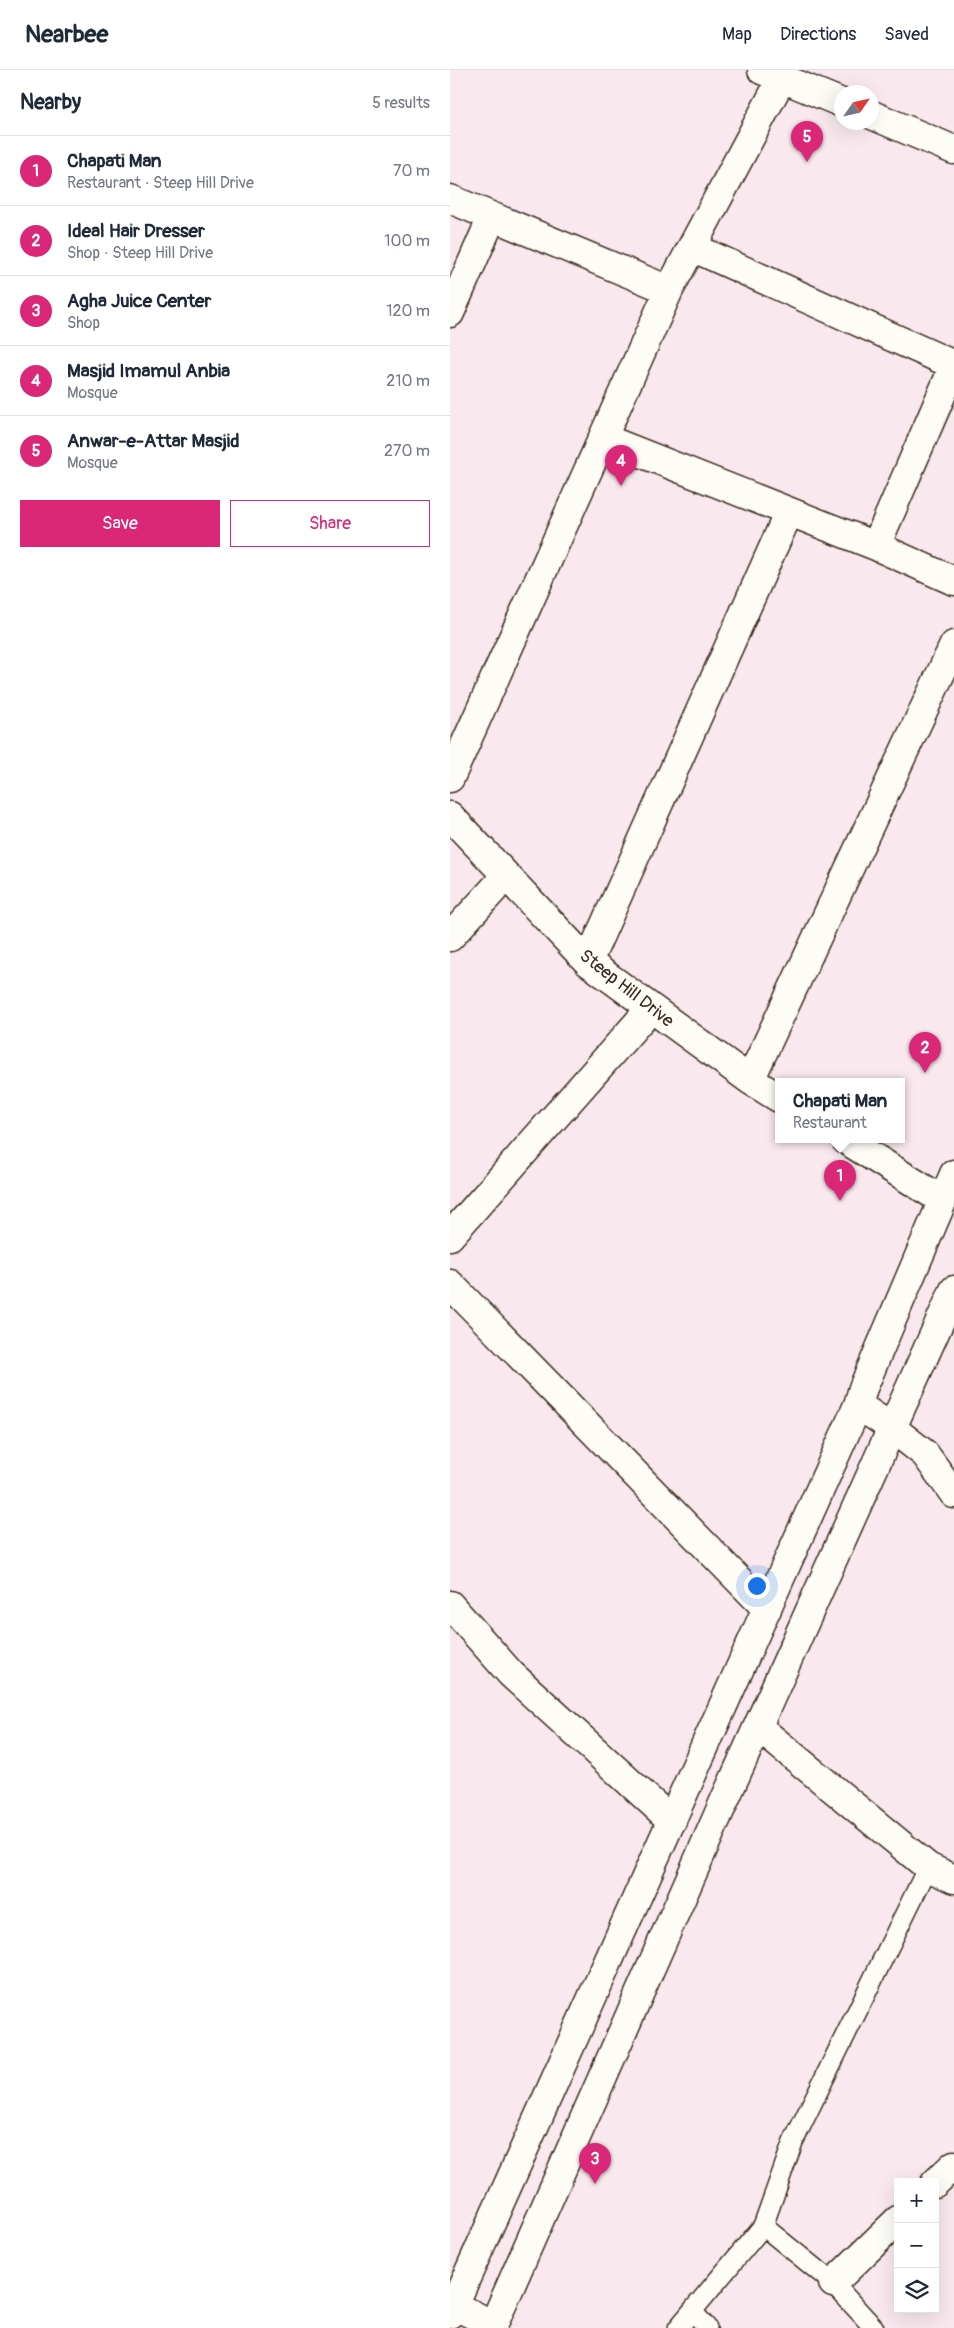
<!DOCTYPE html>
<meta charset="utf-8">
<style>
body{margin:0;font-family:Pangolin,sans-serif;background:#f6f6f7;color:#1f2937}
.controls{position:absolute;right:15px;bottom:15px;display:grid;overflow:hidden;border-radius:0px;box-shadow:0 5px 20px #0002}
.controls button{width:45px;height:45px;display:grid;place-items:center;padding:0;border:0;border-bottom:1px solid #e0e1e3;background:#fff;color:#1f2937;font:25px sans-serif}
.compass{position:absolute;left:384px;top:15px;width:45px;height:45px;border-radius:50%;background:#fff;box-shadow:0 5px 20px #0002;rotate:56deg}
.you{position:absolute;left:306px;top:1515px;width:18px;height:18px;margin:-12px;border:4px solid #fff;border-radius:50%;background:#1a73e8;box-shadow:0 0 0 8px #1a73e833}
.badge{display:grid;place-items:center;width:32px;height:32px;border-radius:50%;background:#db2777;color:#fff;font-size:16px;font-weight:700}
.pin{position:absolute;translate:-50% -41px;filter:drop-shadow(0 1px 2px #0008)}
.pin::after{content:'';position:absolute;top:26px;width:18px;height:15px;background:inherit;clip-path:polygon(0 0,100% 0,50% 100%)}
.popup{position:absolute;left:325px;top:1008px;width:130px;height:65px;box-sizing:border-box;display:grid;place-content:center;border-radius:0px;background:#fff;filter:drop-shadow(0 1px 4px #0005);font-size:16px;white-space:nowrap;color:#747a83}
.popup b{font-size:19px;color:#1f2937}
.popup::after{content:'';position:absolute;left:50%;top:100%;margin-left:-10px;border:10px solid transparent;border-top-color:#fff}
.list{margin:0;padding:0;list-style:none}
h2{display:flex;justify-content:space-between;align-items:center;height:65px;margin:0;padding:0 20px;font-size:21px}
h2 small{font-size:16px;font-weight:400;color:#747a83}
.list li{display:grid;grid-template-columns:32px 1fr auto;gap:15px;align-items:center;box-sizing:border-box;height:70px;padding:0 20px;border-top:1px solid #e0e1e3}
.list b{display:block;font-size:19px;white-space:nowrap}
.list p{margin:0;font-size:16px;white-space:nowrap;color:#747a83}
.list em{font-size:16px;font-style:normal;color:#747a83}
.actions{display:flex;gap:10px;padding:15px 20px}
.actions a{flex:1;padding:11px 0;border:1px solid #db2777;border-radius:0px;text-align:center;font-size:18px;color:#db2777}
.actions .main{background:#db2777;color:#fff}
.icon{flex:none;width:28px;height:28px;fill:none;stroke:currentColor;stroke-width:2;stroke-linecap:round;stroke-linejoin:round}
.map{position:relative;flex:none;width:504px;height:2258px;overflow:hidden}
header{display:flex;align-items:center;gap:30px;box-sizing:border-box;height:70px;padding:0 25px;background:#fff;border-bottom:1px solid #e0e1e3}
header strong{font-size:24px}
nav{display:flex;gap:28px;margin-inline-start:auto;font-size:18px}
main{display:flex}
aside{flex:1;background:#fff}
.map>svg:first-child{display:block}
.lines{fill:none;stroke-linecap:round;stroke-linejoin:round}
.service-casing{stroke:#3b2a1e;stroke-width:22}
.minor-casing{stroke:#3b2a1e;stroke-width:31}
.tertiary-casing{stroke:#3b2a1e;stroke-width:31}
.service{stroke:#fdfcf7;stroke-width:19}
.minor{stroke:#fdfcf7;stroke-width:28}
.tertiary{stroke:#fdfcf7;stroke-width:28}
.labels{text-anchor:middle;stroke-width:4;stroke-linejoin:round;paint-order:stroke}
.street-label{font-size:18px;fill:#3b2a1e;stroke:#fdfcf7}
</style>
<header>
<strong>Nearbee</strong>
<nav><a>Map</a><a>Directions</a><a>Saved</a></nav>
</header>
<main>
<aside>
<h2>Nearby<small>5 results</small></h2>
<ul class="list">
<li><span class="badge">1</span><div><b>Chapati Man</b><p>Restaurant · Steep Hill Drive</p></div><em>70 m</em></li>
<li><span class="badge">2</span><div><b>Ideal Hair Dresser</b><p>Shop · Steep Hill Drive</p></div><em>100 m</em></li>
<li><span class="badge">3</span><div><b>Agha Juice Center</b><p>Shop</p></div><em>120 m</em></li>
<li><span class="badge">4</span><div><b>Masjid Imamul Anbia</b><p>Mosque</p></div><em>210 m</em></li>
<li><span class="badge">5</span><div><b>Anwar-e-Attar Masjid</b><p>Mosque</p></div><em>270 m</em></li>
</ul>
<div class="actions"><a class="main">Save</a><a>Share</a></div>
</aside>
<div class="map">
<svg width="504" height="2258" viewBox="0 0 504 2258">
<rect width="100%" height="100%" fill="#f9e9ee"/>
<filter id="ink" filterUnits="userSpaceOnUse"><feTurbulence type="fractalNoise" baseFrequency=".02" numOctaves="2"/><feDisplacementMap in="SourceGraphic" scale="10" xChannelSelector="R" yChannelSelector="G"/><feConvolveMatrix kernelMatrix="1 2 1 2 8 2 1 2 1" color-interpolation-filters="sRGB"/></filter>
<g filter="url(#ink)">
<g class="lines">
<defs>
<path id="service" d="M313 2156 383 2213 424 2258
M242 2241 257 2258
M228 2258 313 2156 343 2072 478 1797"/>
<path id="minor" d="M312 0 392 33
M422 45 504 80
M0 129 219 220
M242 177 504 295
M0 243 42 147
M153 368 426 476 504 511
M426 476 504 296
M0 708 219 220 332 8
M0 746 138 892 300 1010 329 1028
M0 867 56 806
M138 892 339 442
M300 1010 504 575
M396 1070 492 1130
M0 1166 201 938
M0 1214 317 1539
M408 1335 442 1358 475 1384 504 1424
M0 1535 61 1604 222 1751
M308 1657 478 1797 504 1809
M485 2113 504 2095
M383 2213 448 2150
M0 2233 43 2255"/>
<path id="tertiary" d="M0 2244 408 1335 413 1318 504 1104
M42 2258 276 1727 504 1220"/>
</defs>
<use href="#service" class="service-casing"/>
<use href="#minor" class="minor-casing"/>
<use href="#tertiary" class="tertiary-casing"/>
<use href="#service" class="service"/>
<use href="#minor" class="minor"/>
<use href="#tertiary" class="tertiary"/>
</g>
</g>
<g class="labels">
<g class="street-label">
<text transform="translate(177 918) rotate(38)" y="6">Steep Hill Drive</text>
</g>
</g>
</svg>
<div class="controls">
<button>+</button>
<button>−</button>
<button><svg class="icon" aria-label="layers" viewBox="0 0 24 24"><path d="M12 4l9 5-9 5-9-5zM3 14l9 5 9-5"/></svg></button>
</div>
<svg class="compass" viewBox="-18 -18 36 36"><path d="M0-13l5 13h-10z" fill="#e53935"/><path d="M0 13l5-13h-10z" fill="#747a83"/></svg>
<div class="you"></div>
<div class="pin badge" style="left:390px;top:1131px">1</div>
<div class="popup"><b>Chapati Man</b>Restaurant</div>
<div class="pin badge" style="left:475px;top:1003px">2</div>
<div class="pin badge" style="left:145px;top:2114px">3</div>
<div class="pin badge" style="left:171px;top:416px">4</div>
<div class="pin badge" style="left:357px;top:92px">5</div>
</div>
</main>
